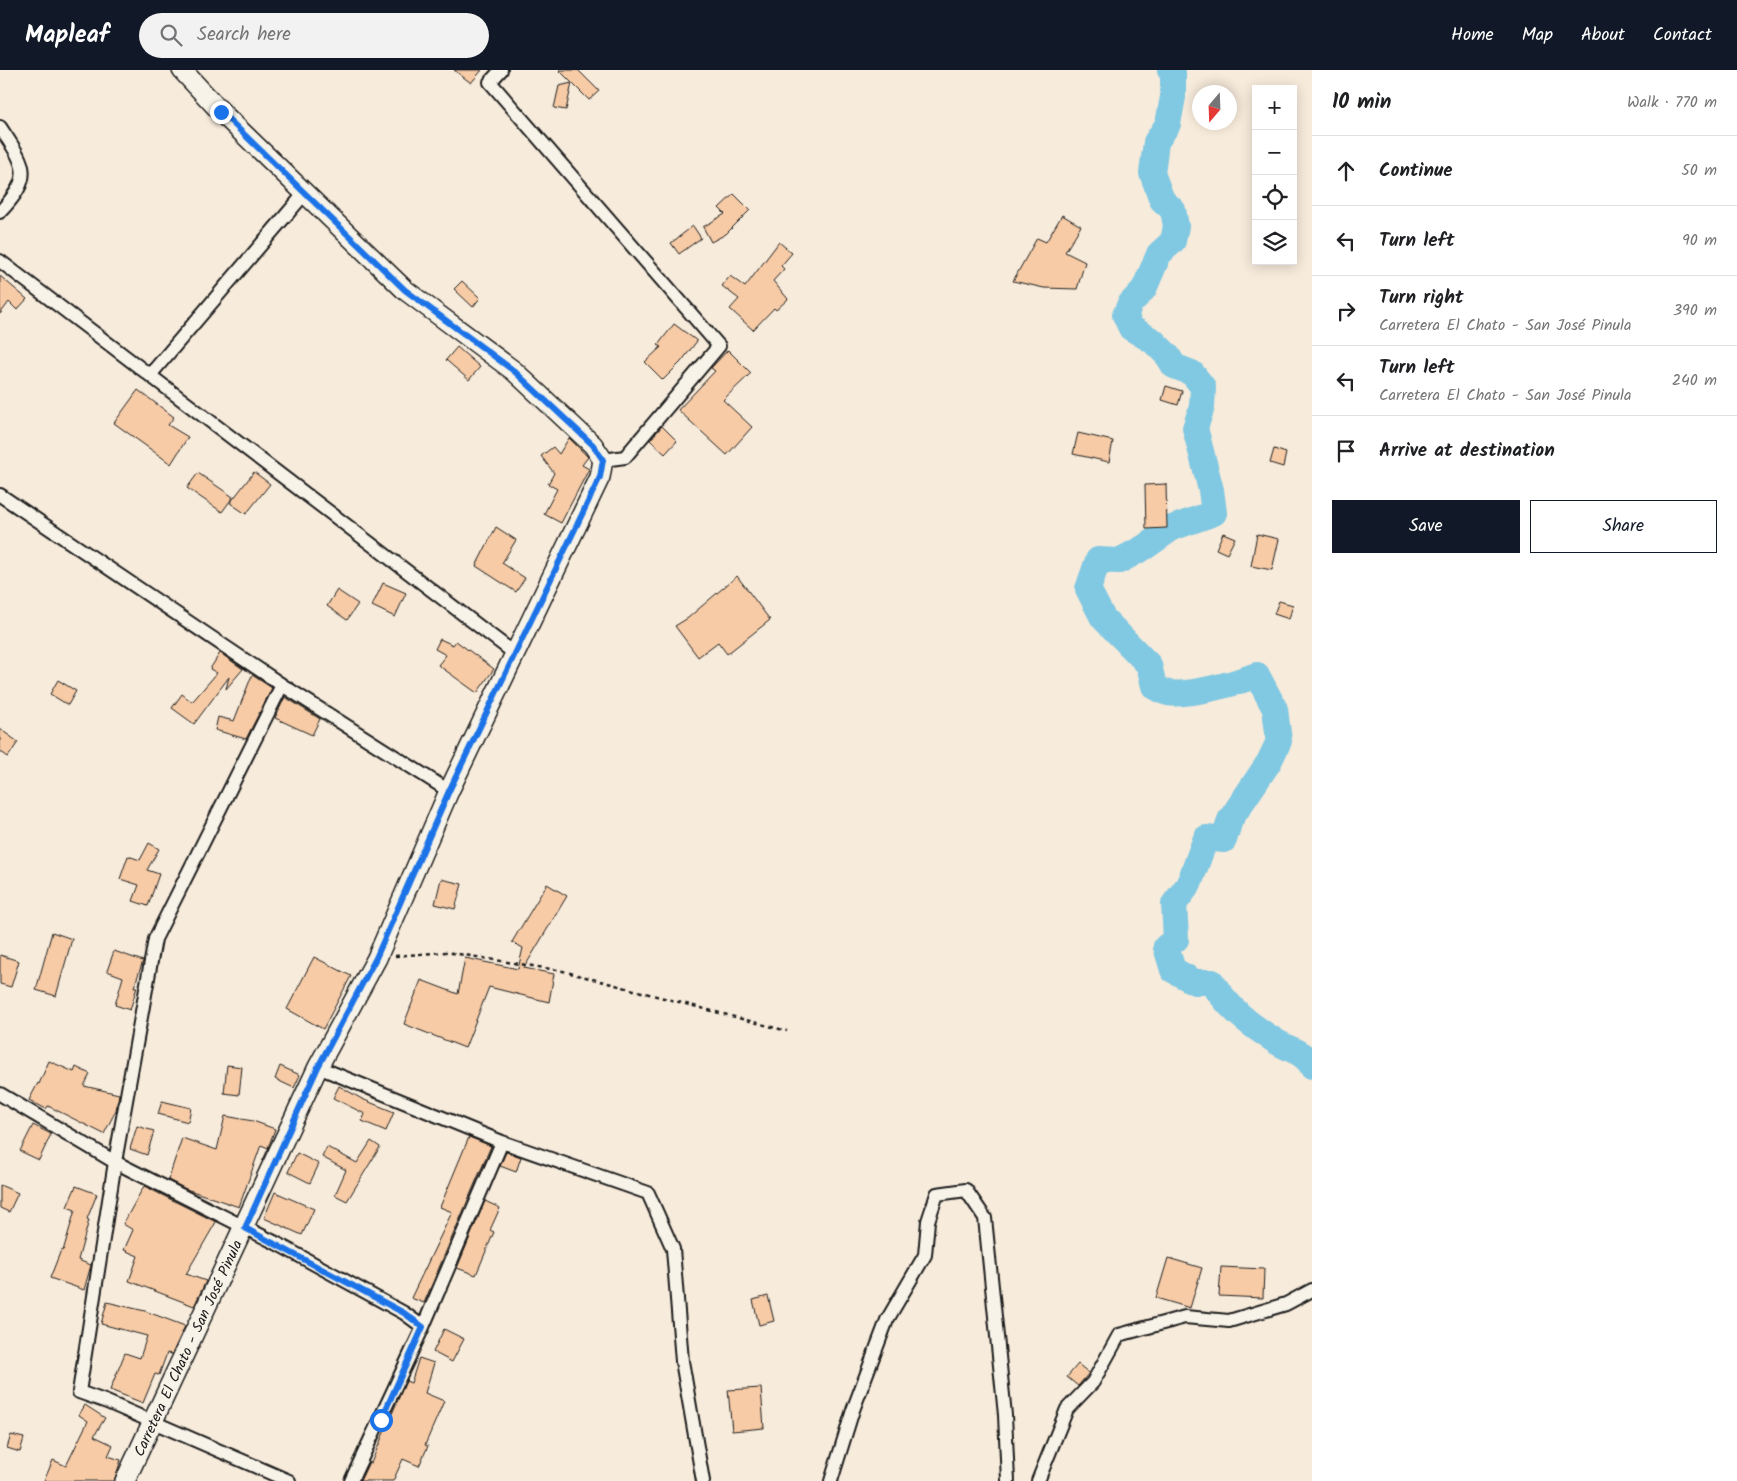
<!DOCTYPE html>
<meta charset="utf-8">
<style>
body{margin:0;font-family:Kalam,sans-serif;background:#f2f2f2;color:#202124}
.controls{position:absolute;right:15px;top:15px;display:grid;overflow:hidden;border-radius:0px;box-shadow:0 2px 12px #0003}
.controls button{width:45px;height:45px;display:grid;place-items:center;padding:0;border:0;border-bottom:1px solid #e0e0e0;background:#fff;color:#202124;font:25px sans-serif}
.compass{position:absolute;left:1192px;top:15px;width:45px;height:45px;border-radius:50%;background:#fff;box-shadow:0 2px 12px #0003;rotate:199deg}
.stop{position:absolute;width:15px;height:15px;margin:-11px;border:4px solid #1a73e8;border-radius:50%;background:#fff}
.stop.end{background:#1a73e8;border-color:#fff;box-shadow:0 1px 5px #0008}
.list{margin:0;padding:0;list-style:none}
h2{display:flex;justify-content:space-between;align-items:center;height:65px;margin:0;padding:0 20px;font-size:21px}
h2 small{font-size:16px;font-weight:400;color:#757577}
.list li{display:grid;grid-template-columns:32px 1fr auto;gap:15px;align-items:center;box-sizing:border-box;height:70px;padding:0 20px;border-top:1px solid #e0e0e0}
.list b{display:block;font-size:19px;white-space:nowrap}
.list p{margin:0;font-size:16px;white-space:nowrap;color:#757577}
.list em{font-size:16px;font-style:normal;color:#757577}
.actions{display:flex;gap:10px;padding:15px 20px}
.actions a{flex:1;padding:11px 0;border:1px solid #111827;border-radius:0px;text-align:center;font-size:18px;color:#111827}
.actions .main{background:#111827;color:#fff}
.icon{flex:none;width:28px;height:28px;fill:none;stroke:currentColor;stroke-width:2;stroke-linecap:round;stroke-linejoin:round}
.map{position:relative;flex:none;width:1312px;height:1411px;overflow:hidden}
header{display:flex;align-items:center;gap:30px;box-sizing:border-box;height:70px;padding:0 25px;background:#111827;color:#fff}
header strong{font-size:24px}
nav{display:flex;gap:28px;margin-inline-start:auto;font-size:18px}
.search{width:350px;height:45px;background:#f2f2f2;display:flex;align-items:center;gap:12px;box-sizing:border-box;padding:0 18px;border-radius:28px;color:#757577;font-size:19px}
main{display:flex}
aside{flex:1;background:#fff}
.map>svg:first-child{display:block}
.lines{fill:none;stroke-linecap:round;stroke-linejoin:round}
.river{stroke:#81c8e2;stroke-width:26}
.building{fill:#f7cba6;stroke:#1c1c1c}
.street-casing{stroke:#1c1c1c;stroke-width:16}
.primary-casing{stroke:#1c1c1c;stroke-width:22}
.path{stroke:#1c1c1c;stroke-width:2.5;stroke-dasharray:4 4;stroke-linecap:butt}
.street{stroke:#f7f3e8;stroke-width:12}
.primary{stroke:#f7f3e8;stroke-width:19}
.route{stroke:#1a73e8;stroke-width:6}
.labels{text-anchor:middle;stroke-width:5;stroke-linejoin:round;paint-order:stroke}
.street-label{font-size:15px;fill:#1c1c1c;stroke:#f7f3e8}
</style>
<header>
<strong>Mapleaf</strong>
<div class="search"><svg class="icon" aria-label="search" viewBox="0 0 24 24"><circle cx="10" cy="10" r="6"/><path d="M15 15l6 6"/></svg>Search here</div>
<nav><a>Home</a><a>Map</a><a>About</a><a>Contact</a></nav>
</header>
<main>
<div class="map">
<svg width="1312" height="1411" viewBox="0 0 1312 1411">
<rect width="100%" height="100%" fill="#f7ebdb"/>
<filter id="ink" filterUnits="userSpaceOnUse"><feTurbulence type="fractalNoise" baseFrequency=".02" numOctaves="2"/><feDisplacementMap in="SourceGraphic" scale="10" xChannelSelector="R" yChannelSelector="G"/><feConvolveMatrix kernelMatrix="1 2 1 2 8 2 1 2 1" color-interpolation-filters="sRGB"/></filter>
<g filter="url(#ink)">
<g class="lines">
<path class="river" d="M1170 0 1173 3V27L1168 54 1156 72 1152 103 1162 130 1173 140 1176 156 1173 171 1159 184 1144 219 1130 234 1125 245 1131 258 1153 271 1168 286 1174 296 1192 303 1203 317 1202 337 1195 358 1211 420 1214 443 1172 458 1145 477 1119 491 1098 490 1088 519 1103 548 1149 595 1154 616C1158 618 1163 622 1168 623 1191 626 1236 613 1257 605L1275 639 1279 671 1269 692 1230 750 1224 770 1206 768 1189 814 1174 834 1176 869 1166 877 1173 900 1195 912H1212C1230 940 1250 955 1277 972 1290 980 1304 982 1312 996"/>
</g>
<path class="building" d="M454 0H482L471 13Z
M559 0H578L599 21 589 30 572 13 566 40 554 38 559 16 572 13Z
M734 124 750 140 726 164 711 172 703 157 725 144 719 138Z
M1062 145 1081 156 1065 182 1085 192 1077 219 1044 218 1013 211 1037 168 1046 172Z
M693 156 701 168 679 184 671 173Z
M779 172 792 183 781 196 784 199 773 211 788 229 776 240 774 238 753 260 730 239 739 229 722 216 730 206 745 217Z
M0 206 27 229 17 240 9 232 0 244Z
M462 211 480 228 473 237 454 219Z
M674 254 697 271 681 292 663 310 645 292 661 277 658 275Z
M457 277 480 297 469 310 446 290Z
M728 280 751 303 723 330 752 357 727 385 678 340 715 301 711 298Z
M1166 316 1182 321 1178 335 1162 330Z
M138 320 174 347 168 355 188 367 171 394 114 353Z
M662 356 677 371 665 384 650 370Z
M1078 363 1113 371 1109 392 1073 384Z
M569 368 588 387 582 395 589 399 561 453 544 444 557 419 548 414 554 403 541 386 553 377 559 384Z
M1274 379 1286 383 1283 397 1270 393Z
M254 402 270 414 246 444 230 433Z
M198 403 233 427 222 442 187 418Z
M1166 414 1167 458 1146 459 1145 415Z
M496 457 516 470 502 493 525 508 516 522 476 496Z
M1223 463 1235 468 1227 484 1216 479Z
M1257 464 1279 469 1272 500 1251 496Z
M737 506 770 550 727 584 718 572 698 587 675 556 688 548Z
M383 513 406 523 395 547 372 536Z
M337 520 358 534 347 550 327 536Z
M1279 531 1293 535 1289 549 1274 544Z
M440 569 453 575 456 571 494 599 477 623 438 595 446 585 435 579Z
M220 583 243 599 226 619 229 607 194 654 172 638 182 624 192 632 217 603 210 599Z
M252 605 272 618 246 669 215 660 218 647 234 651Z
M58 610 76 621 68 635 50 624Z
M285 627 320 649 312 665 275 648Z
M0 659 18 672 8 687 0 681Z
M149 773 159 779 147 800 159 804 148 836 133 831 139 815 120 809 128 786 140 790Z
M441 809 462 814 455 839 435 834Z
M547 814 567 826 524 898 554 904 549 932 489 917 465 978 404 954 421 910 458 924 465 888 518 899 523 878 512 872Z
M52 862 72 869 56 926 36 920Z
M114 881 143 891 134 917H137L130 940 115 935 123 907 107 901Z
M0 885 19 891 11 917 0 914Z
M314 887 351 906 323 959 287 939Z
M49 991 74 1002 76 997 90 1004 84 1016 119 1024 116 1040 104 1064 48 1036 46 1039 29 1030 38 1013 39 1014Z
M227 995 242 997 239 1025 224 1023Z
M280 996 300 1005 294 1018 275 1009Z
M339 1016 362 1029 394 1042 386 1061 362 1051 365 1044 333 1028Z
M162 1031 191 1038 188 1052 158 1044Z
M225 1046 253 1051 275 1059 268 1078 261 1075 239 1137 186 1119 168 1110 182 1068 217 1080Z
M33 1055 51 1064 39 1090 20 1081Z
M137 1056 154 1061 147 1085 130 1079Z
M469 1067 491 1076 424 1233 411 1228 452 1142 440 1137Z
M371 1071 380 1077 347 1131 335 1125 346 1100 322 1087 327 1077 357 1093Z
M506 1082 521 1087 516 1102 500 1096Z
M297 1083 319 1094 310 1113 288 1102Z
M0 1115 18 1123 9 1142 0 1138Z
M76 1116 97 1124 87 1149 89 1150 78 1190 91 1195 84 1220 50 1208 61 1180 63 1181 75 1140 67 1137Z
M144 1116 216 1152 186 1204 206 1211 194 1236 129 1211 138 1186 124 1180 133 1160 123 1154Z
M275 1122 314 1139 302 1165 264 1148Z
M485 1131 500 1138 490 1160 494 1162 476 1205 457 1198Z
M1168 1188 1202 1198 1190 1238 1156 1228Z
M1221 1197 1264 1199 1263 1228 1219 1226Z
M768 1226 774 1251 759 1255 753 1230Z
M107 1232 145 1241 185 1256 172 1284 167 1283 159 1305 155 1304 143 1333 110 1320 125 1283 140 1288 147 1266 101 1254Z
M444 1259 464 1269 452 1292 433 1282Z
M419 1288 434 1293 425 1323 444 1331 425 1375 428 1376 419 1396 403 1389 393 1411H360L369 1392 371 1393 406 1311 411 1313Z
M1078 1294 1089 1303 1078 1316 1067 1307Z
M761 1318 764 1358 732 1361 728 1320Z
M85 1335 105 1348 94 1366 113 1375 108 1386 121 1390 114 1411H44L53 1390 66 1396 88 1351 79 1345Z
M11 1365 24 1368 20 1382 7 1378Z"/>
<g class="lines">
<defs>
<path id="street" d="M501 0 490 12 719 276 625 387 603 390
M0 57C25 95 35 105 0 142
M0 191 514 583
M150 305 305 123
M0 425 282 615 449 721
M282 615 155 869 115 1092 79 1322 107 1332 289 1411
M318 997 502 1072 648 1123 673 1179 682 1291 703 1411
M0 1024 115 1092 276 1173 404 1243 423 1257
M351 1411 423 1257 502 1072
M831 1411 853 1340 887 1250 925 1185 928 1151 937 1124 966 1120 985 1148 1005 1345 1008 1411
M1038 1411 1067 1339 1093 1312 1119 1265 1185 1247 1229 1251 1286 1234 1312 1220"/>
<path id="primary" d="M125 1411 318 997 377 888 449 721 600 407 603 390 593 375 514 301 405 220 221 42 182 0"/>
</defs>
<use href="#street" class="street-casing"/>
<use href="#primary" class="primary-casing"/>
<path class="path" d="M395 886 446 882 563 901 787 961"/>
<use href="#street" class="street"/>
<use href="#primary" class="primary"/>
</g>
</g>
<g class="lines" filter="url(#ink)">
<path class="route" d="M221 42 405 220 514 301 593 375 603 390 600 407 449 721 376 888 318 997 245 1158 404 1243 423 1257 381 1350"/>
</g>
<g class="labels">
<g class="street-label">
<text transform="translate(188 1278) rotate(-65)" y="5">Carretera El Chato - San José Pinula</text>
</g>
</g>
</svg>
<div class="controls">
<button>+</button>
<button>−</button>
<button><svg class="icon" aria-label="locate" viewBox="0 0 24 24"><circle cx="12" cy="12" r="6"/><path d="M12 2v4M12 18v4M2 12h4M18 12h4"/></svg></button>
<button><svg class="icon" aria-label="layers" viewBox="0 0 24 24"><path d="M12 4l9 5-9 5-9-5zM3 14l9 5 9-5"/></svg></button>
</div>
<svg class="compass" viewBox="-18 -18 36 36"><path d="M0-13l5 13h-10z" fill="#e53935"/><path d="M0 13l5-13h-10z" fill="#757577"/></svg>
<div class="stop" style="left:381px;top:1350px"></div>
<div class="stop end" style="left:221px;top:42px"></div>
</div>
<aside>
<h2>10 min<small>Walk · 770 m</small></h2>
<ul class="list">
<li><svg class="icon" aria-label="ahead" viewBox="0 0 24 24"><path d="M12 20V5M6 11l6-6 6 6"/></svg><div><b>Continue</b></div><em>50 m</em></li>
<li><svg class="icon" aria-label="left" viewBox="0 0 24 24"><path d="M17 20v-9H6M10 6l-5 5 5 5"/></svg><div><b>Turn left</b></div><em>90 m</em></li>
<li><svg class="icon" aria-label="right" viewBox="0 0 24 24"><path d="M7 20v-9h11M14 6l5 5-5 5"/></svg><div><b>Turn right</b><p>Carretera El Chato - San José Pinula</p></div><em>390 m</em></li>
<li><svg class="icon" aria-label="left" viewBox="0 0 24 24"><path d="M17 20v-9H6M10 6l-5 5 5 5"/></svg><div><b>Turn left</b><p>Carretera El Chato - San José Pinula</p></div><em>240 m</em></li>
<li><svg class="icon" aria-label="arrive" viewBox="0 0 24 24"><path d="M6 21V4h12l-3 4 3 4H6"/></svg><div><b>Arrive at destination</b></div></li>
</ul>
<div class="actions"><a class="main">Save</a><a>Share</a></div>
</aside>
</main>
